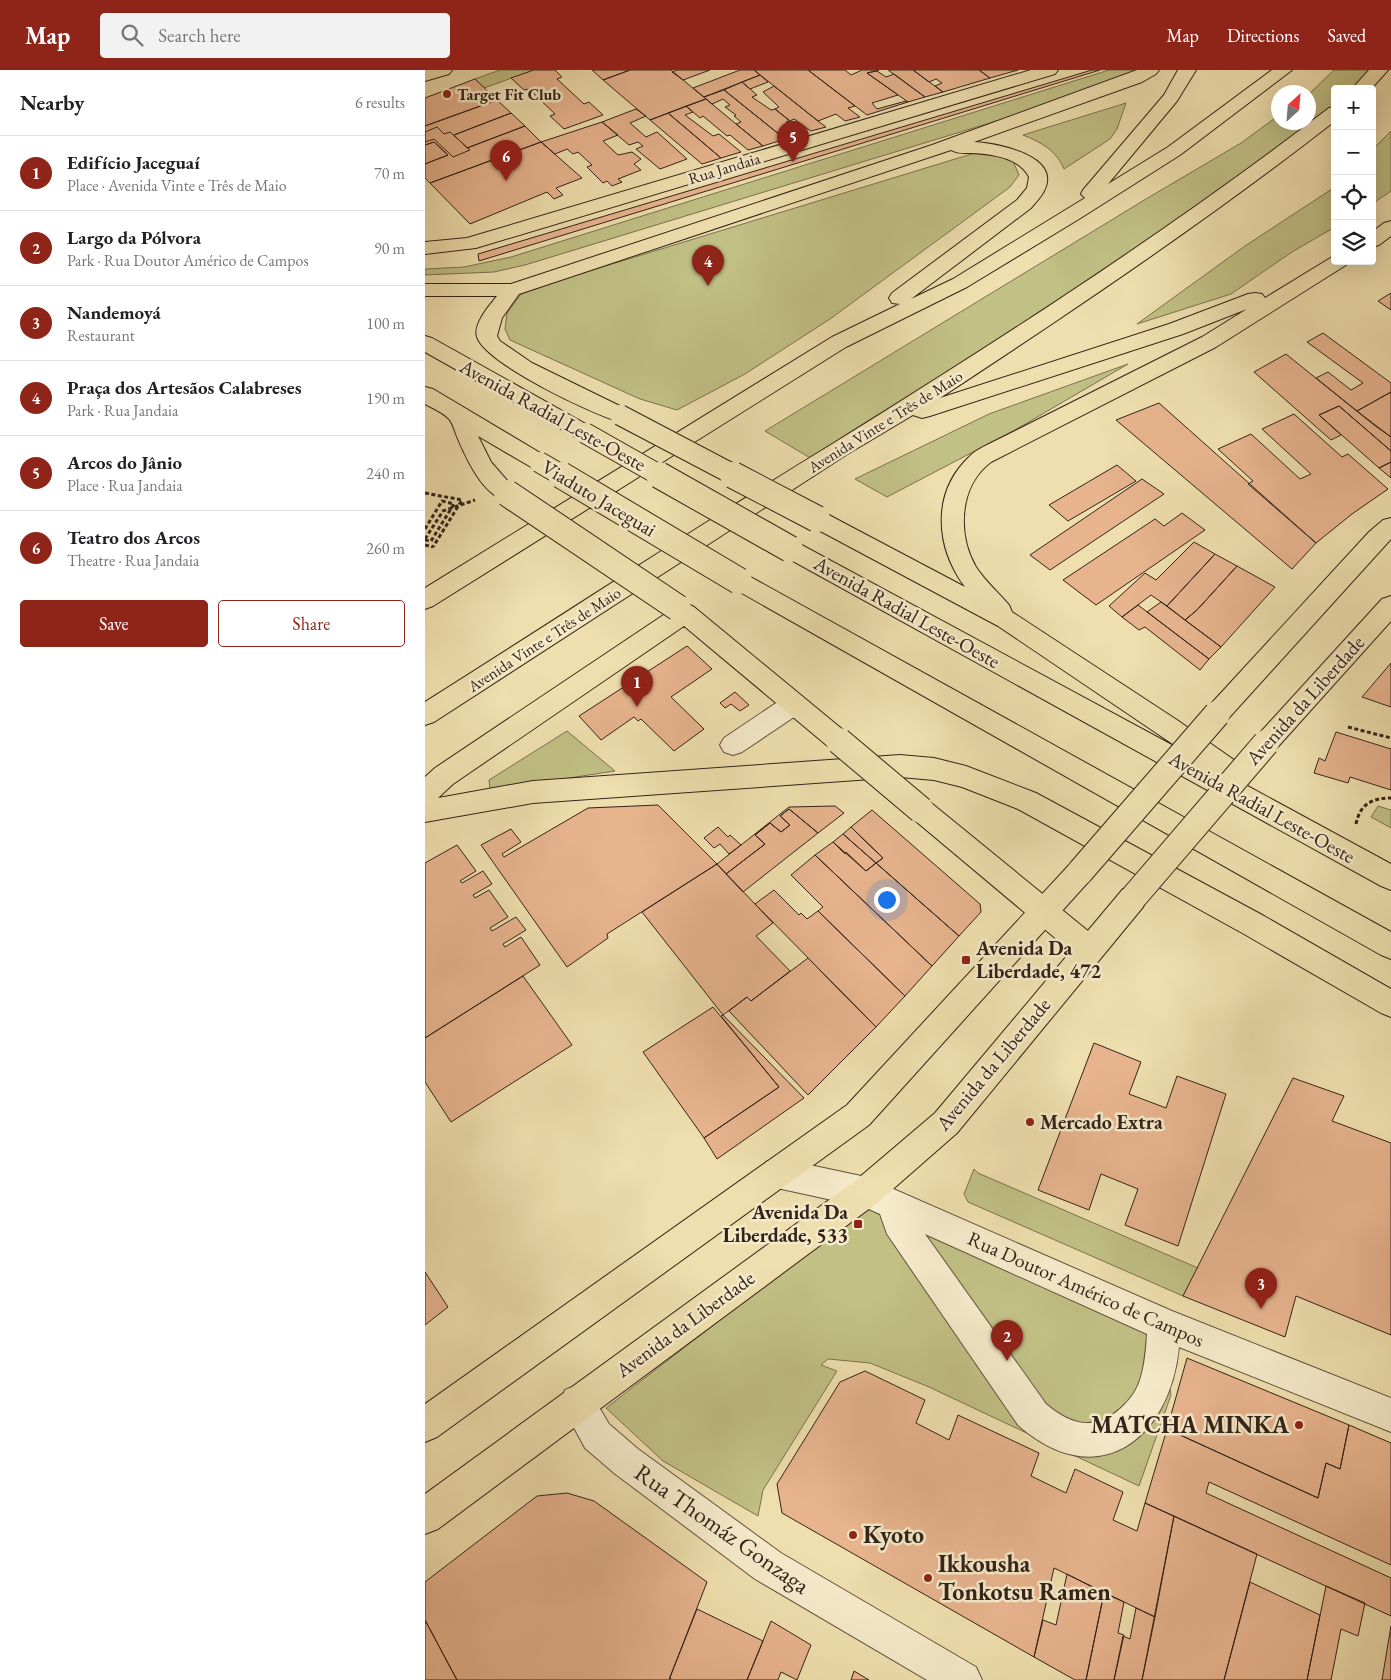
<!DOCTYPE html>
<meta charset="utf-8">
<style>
body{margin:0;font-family:"EB Garamond",serif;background:#f2f2f2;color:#202124}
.controls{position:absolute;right:15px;top:15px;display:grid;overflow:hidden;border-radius:5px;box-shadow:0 5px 20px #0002}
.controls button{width:45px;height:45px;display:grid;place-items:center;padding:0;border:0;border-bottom:1px solid #e0e0e0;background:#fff;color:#202124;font:25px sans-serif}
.compass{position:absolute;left:846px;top:15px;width:45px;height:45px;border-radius:50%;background:#fff;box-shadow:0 5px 20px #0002;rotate:26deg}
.you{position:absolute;left:461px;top:829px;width:18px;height:18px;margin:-12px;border:4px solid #fff;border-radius:50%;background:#1a73e8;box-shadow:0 0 0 8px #1a73e833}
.badge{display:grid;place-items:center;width:32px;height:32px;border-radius:50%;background:#8f2418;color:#fff;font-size:16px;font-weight:700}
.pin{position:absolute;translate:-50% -41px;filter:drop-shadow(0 1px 2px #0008)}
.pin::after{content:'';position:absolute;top:26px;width:18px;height:15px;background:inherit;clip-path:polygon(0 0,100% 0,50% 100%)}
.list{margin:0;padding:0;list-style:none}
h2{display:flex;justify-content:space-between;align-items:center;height:65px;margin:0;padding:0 20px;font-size:21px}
h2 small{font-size:16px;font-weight:400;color:#757577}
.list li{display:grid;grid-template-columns:32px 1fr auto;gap:15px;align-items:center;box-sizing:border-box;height:75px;padding:0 20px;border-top:1px solid #e0e0e0}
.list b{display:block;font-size:19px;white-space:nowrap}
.list p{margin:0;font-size:16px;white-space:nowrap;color:#757577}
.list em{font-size:16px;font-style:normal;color:#757577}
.actions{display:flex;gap:10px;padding:15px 20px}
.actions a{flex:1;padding:11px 0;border:1px solid #8f2418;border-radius:5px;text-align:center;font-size:18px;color:#8f2418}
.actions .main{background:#8f2418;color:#fff}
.icon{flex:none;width:28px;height:28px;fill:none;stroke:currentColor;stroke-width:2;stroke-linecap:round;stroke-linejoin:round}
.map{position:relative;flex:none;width:966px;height:1610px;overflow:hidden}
header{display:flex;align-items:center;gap:30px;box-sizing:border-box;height:70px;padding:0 25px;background:#8f2418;color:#fff}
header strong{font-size:24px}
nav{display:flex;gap:28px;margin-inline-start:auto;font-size:18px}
.search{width:350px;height:45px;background:#f2f2f2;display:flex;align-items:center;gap:12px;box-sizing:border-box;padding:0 18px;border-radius:5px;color:#757577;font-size:19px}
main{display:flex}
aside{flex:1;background:#fff}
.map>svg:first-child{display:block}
.green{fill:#c1c085;stroke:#7a724f}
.building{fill:#e7b48e;stroke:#332319}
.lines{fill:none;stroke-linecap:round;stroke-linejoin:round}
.minor-casing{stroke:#62523e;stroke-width:2}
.major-casing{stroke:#332319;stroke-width:2}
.highway-casing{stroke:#332319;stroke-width:2}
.path{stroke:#332319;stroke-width:3;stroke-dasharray:4 2.5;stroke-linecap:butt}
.minor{fill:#f5eaca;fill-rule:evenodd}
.major{fill:#efdfae;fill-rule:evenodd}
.highway{fill:#efdfae;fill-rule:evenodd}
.major-bridge-casing{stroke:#332319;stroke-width:28;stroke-linecap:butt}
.highway-bridge-far1-casing{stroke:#332319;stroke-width:22;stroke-linecap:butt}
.highway-bridge-casing{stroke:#332319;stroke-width:28;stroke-linecap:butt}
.path-bridge{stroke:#332319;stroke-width:3;stroke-dasharray:4 2.5;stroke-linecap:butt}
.major-bridge{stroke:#efdfae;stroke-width:26}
.highway-bridge-far1{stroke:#efdfae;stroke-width:20}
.highway-bridge{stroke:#efdfae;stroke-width:26}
.poi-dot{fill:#8f2418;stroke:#f5eaca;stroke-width:2}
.labels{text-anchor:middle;stroke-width:5;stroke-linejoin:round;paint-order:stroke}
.far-poi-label{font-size:16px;font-weight:bold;fill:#332319;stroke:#f5eaca;text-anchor:start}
.far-street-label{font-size:16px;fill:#332319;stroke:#f5eaca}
.street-label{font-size:20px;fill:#332319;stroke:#f5eaca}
.poi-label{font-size:20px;font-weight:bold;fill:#332319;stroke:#f5eaca;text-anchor:start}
.near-poi-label{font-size:24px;font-weight:bold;fill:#332319;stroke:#f5eaca;text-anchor:start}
.near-street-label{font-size:24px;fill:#332319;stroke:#f5eaca}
</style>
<header>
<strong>Map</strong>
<div class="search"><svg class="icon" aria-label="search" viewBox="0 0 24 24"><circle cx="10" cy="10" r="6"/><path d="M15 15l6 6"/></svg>Search here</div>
<nav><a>Map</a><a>Directions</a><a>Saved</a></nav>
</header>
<main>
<aside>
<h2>Nearby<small>6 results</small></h2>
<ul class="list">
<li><span class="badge">1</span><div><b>Edifício Jaceguaí</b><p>Place · Avenida Vinte e Três de Maio</p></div><em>70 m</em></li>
<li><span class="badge">2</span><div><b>Largo da Pólvora</b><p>Park · Rua Doutor Américo de Campos</p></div><em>90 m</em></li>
<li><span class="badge">3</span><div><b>Nandemoyá</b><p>Restaurant</p></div><em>100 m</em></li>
<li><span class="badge">4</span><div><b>Praça dos Artesãos Calabreses</b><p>Park · Rua Jandaia</p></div><em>190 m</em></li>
<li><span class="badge">5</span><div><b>Arcos do Jânio</b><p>Place · Rua Jandaia</p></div><em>240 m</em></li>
<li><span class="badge">6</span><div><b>Teatro dos Arcos</b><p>Theatre · Rua Jandaia</p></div><em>260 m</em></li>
</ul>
<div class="actions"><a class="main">Save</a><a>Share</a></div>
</aside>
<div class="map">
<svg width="966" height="1610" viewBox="0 0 966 1610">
<rect width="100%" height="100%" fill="#efdfae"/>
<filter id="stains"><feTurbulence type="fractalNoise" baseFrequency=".004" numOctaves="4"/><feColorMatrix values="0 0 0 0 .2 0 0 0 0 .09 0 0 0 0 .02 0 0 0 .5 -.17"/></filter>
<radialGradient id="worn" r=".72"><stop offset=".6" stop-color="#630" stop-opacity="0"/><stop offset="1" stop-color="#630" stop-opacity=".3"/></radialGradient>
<path class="green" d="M75 0H109L59 18 50 9Z
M684 0H724L709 9 100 195 69 202 0 205V199L39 197 86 187Z
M909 0H948L929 19H910V37L851 86 542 292 387 389 340 361 721 129 816 73 853 46 854 52H884V24Z
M701 33 692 59 685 69 639 99C632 81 616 72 598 65Z
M966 61V121L947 134V80Z
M553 82 572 84 588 91 594 105 585 117 405 249 320 304 252 340 215 329 85 270 80 259 82 243 96 224 138 209Z
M910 117V157L867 182 806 224 712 254 820 176Z
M703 294 590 360 462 427 430 409 564 344Z
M142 661 190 701 65 720 64 710Z
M953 736 966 740V758L946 747Z
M549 1099 553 1103 773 1198 758 1226 543 1132 539 1124Z
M442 1138 735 1261 746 1325 714 1416 504 1317 445 1293 403 1289 396 1295 412 1301 338 1420 333 1446 238 1391 181 1338 418 1155Z"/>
<path class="building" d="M109 0H130L137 7 132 9 159 34 164 32 178 45 139 59 125 46 130 44 104 19 99 20 86 8Z
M167 0H205L178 10Z
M205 0H246L281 29 225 50 178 10Z
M252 0H285L258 10 247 2Z
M315 0H329L335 5 279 27 268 18Z
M329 0H383L430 36 423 38 435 47 420 51 411 44 393 51Z
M383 0H420L426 5 437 0H454L442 3 473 25 447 33 452 39 481 31 483 32 442 45Z
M463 0H488L518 22 500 27Z
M488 0H554L565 8 518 22 510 16 517 13 511 9 504 12Z
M554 0H593L565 8Z
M667 0H675L54 191 53 184Z
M452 1 461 7 469 4 500 27 483 32 442 3Z
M335 5 343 12 325 19 317 12Z
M50 9 72 30 0 56V28Z
M317 12 332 25 327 27 346 40 350 39 365 51 361 52 376 64 360 69 299 20Z
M349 16 393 51 401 57 386 61 369 49 365 51 350 39 354 37 338 22Z
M299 20 360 69 338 76 311 54 316 52 309 46 311 45 300 37 305 35 298 29 287 34 279 27Z
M281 29 311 54 338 76 323 80 305 65 302 66 278 46 275 48 261 36Z
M72 30 86 43 29 65 42 78 100 56 116 72 5 113 0 108V94L23 85 9 72 0 75V56Z
M261 36 268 42 260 45 288 66 294 64 316 82 296 88 243 43Z
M211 39 221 46 205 53 221 67 232 62 262 89 235 99 211 79 218 76 213 72 204 75 177 52Z
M86 43 100 56 42 78 29 65Z
M243 43 296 88 277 94 225 50Z
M177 52 193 65 178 71 193 85 207 82 216 89 209 94 216 100 193 109 197 112 187 116 182 111 178 113 162 97 167 95 153 82 148 84 142 79 130 84 116 72Z
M12 57 19 64 25 62 45 80 28 87 9 69 0 72V62Z
M9 72 23 85 0 94V75Z
M116 72 157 108 131 118 138 125 129 129 122 122 45 154 5 113Z
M966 223V240L953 231Z
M898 263 966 313V322L932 341 891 308 903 302 926 320 938 313 882 272Z
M861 284 949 355 966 367V381L914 336 894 345 916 365 906 370 829 302Z
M966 322V367L932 341Z
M734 333 891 473 867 499 691 350Z
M914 336 966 381V392L954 398 894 345Z
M869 344 917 387 923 384 963 419 927 444 891 473 823 414 828 411 793 379 826 364 875 409 886 404 837 359Z
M966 392V408L954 398Z
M692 395 711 411 643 451 624 435Z
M717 409 739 424 625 500 605 485Z
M757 443 780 460 671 535 638 510 730 449 739 456Z
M769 472 790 484 742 536 726 525 697 547 684 536 720 503 731 510Z
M790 484 812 496 772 540 760 550 742 536Z
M812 496 850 517 796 577 760 550 772 540Z
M736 532 796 577 784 589 722 542Z
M713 535 784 589 775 600 720 557 714 560 697 547Z
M262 576 287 599 246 627 279 659 249 681 216 649 213 651 209 647 176 670 154 646Z
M966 593V637L937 627Z
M310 622 324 635 315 641 306 634 300 638 295 633Z
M911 662 966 679V720L925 707 923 713 889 703 894 688 900 691Z
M233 735 292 794 182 864 183 868 142 897 56 775 86 759 96 772 77 784 79 787 163 738Z
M410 736 419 743 393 763 364 739 355 746 365 755 356 762 345 753 330 765 340 774 301 804 292 794 364 737Z
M364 739 393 763 318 822 301 804 340 774 330 765 345 753 356 762 365 755 355 746Z
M447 740 555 834 556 842 534 866 451 793 458 788 426 757Z
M293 757 303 767 305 765 316 775 304 784 295 774 289 778 279 768Z
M426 757 436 767 458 788 451 793 418 764Z
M418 764 451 793 441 801 421 782 420 784 408 772Z
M408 772 441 801 451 793 534 866 507 896 390 785Z
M32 775 51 801 35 811 37 813 58 801 67 814 48 825 50 828 64 820 83 847 65 858 67 861 91 847 101 860 78 874 80 877 96 867 115 895 0 968V793Z
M390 785 507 896 480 926 393 841 398 837 366 805Z
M292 794 348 853 331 866 365 901 326 931 322 927 298 945 217 842Z
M349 820 374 845 376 843 382 849 393 841 480 926 451 957 330 834Z
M383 888 451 957 383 1025 304 941 322 927 326 931Z
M98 906 147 975 26 1052 0 1012V968Z
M288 937 354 1017 279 1068 218 982Z
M298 945 379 1028 292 1089 279 1068 354 1017 296 946Z
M669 973 716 992 704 1024 741 1038 752 1006 801 1024 753 1176 700 1155 713 1119 676 1104 664 1140 613 1120Z
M868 1008 919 1026 907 1051 966 1073V1265L871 1226 860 1267 758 1226Z
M0 1202 23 1237 0 1255Z
M762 1288 924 1355 915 1399 901 1393 893 1428 742 1359Z
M440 1301 500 1330 491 1353 524 1370 533 1345 614 1383 606 1406 641 1423 650 1399 698 1422 688 1450 712 1461 720 1433 749 1446 730 1547 629 1498 609 1587 357 1443 352 1414 415 1312Z
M924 1355 966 1373V1495L784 1412 781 1423 966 1508V1546L720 1433 742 1359 893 1428 901 1393 915 1399Z
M142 1423 169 1431 282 1512 244 1610H32L0 1550V1512L112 1426Z
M749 1446 832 1484 799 1610H717Z
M642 1504 679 1523 661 1610H650L609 1587 618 1550 631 1555Z
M825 1512 895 1545 882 1610H799Z
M901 1516 940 1533 933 1566 916 1559 906 1610H882Z
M679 1523 699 1532 693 1563 699 1565 689 1610H661Z
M711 1538 730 1547 717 1610H689L698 1566 705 1569Z
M272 1539 338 1571 322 1610H246L245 1607Z
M0 1550 32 1610H0Z
M346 1551 386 1575 372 1610 356 1602 353 1610H322Z
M966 1556V1610H957Z
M429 1601 444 1610H426Z"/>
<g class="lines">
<defs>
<path id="minor" d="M369 624 378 627 382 634 378 641 317 682 308 685 299 682 295 675 299 668 360 627Z
M352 1088 441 1107 747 1241 966 1328V1362L754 1277C745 1370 672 1425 593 1355L462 1164 455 1144 439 1137 352 1118 341 1114 336 1103 341 1092ZM500 1164 722 1264C721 1279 720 1295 715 1310 712 1320 704 1331 696 1338 670 1362 646 1355 621 1334Z
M152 1315 164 1320 184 1354 213 1379 356 1483 551 1597 557 1610H502L330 1509 189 1403 160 1378 135 1332 140 1320Z"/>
<path id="major" d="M0 0H27L24 4 0 11Z
M606 0H633L630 4 51 178 0 184V172L42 168Z
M966 448V469L801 651 792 654 783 651 779 644 783 637 944 462 958 450Z
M966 526V551L850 680 841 683 832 680 828 673 832 666 957 529Z
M655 790 665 794 669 802 665 810 444 1055 12 1367 0 1372V1334L422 1035 645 794Z
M708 816 718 819 722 828 718 837 532 1063 452 1133 13 1459 0 1464V1424L430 1111 510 1043 698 819Z"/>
<path id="highway" d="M712 0H734L731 4 717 12 549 72C568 73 626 83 622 112 621 122 612 131 606 138L486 229 528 209 660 128 656 124 658 120 739 25 753 0H771L752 31 683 114 743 77 847 0H867L755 85 654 149 542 217 421 277 8 536 0 539V518L407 267 475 234 467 233 464 228 467 223 592 130 602 118 604 107C594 87 566 84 546 83 539 83 533 84 526 80L94 224 77 248 72 266 75 271 107 293 203 340 206 345 203 350 195 352C167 344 61 294 52 267 48 254 64 236 72 226H0V214H86L507 75Z
M944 0H963L946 19H927Z
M910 37V51C783 150 649 240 515 328L744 254 823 224 830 223 837 224 840 228 907 187 910 186V191H924L921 195 791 277 566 392C534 416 532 464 551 497 560 511 573 522 584 535L587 542 752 650 819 697 823 705 817 713 966 794V820L956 816 357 485 353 479 357 473 365 470 373 473 758 681 573 556 384 455 380 449 384 443 392 441 400 443 540 517C510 477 506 422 545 386 551 380 560 376 568 372L777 267 822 239 758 264 505 346 497 348 488 345 421 385 9 652 0 655V632C135 547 268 459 404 376 575 270 744 161 904 38Z
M966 151V166L954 175 947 177V162L959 153Z
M0 266 7 268 168 358 171 363 168 368 160 370 152 368 0 282Z
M0 317 8 319 122 387 125 392 122 397 114 400 106 397 53 366 66 392 93 423 90 429C63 437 42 390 33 369 30 363 28 352 23 348 17 342 7 338 0 334Z
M314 502 322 505 966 862V889L956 885 306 517 302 511 306 505Z
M253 529 269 537 423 664 427 671 423 678 414 681 405 678 259 556 28 714 13 728 108 711 475 685 509 688 541 696 611 723 839 846 966 919V947L956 943 819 864 593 739 537 717 509 710 475 707 108 733 0 752V707L10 698 243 542 241 538 244 532Z
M496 729 505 732 674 870 678 879 674 888 664 892 654 888 487 748 483 740 487 732Z"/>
</defs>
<use href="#minor" class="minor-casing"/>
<use href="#major" class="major-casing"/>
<use href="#highway" class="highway-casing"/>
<path class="path" d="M0 469 18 441 50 430
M0 475 8 477
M923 657 966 668
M931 754C935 734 947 728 966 728"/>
<use href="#minor" class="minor"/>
<use href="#major" class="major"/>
<use href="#highway" class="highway"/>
<defs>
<path id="major-bridge" d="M655 802 792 644
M708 828 841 673"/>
<path id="highway-bridge-far1" d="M195 345 311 406
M160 363 236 406
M114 392 138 406"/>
<path id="highway-bridge" d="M136 405 314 511
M234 405 365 479
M308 405 392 449
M82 423 253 538
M414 671 496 740"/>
</defs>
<use href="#major-bridge" class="major-bridge-casing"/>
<use href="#highway-bridge-far1" class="highway-bridge-far1-casing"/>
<use href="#highway-bridge" class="highway-bridge-casing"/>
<path class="path-bridge" d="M0 423 37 430 8 477
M0 459 17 431 29 434 6 471 0 470"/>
<use href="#major-bridge" class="major-bridge"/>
<use href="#highway-bridge-far1" class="highway-bridge-far1"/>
<use href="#highway-bridge" class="highway-bridge"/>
</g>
<g class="poi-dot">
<circle cx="22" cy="24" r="5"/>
<rect x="536" y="885" width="10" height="10" rx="2.5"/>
<circle cx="605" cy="1052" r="5"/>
<rect x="428" y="1149" width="10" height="10" rx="2.5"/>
<circle cx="874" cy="1355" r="5"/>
<circle cx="428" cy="1465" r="5"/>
<circle cx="503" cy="1508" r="5"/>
</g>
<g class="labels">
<g class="far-poi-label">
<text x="32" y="30">Target Fit Club</text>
</g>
<g class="far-street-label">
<text transform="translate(299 98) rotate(-17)" y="6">Rua Jandaia</text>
<text transform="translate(460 351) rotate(-32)" y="6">Avenida Vinte e Três de Maio</text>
<text transform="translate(119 569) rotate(-33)" y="6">Avenida Vinte e Três de Maio</text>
</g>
<g class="street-label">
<text transform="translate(128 345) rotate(29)" y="7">Avenida Radial Leste-Oeste</text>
<text transform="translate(174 428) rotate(31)" y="7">Viaduto Jaceguai</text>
<text transform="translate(482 542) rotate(29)" y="7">Avenida Radial Leste-Oeste</text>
<text transform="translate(880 630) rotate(-48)" y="7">Avenida da Liberdade</text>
<text transform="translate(837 737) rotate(29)" y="7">Avenida Radial Leste-Oeste</text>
<text transform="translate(568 994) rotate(-50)" y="7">Avenida da Liberdade</text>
<text transform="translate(661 1219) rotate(24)" y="7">Rua Doutor Américo de Campos</text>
<text transform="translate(260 1254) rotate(-36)" y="7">Avenida da Liberdade</text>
</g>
<g class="poi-label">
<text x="551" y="885">Avenida Da<tspan x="551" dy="23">Liberdade, 472</tspan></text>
<text x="615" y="1059">Mercado Extra</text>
<text x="423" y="1149" text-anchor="end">Avenida Da<tspan x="423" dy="23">Liberdade, 533</tspan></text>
</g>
<g class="near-poi-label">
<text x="864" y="1363" text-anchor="end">MATCHA MINKA</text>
<text x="438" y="1473">Kyoto</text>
<text x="513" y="1502">Ikkousha<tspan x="513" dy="28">Tonkotsu Ramen</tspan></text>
</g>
<g class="near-street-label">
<text transform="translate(297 1459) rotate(35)" y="8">Rua Thomáz Gonzaga</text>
</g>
</g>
<rect width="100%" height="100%" filter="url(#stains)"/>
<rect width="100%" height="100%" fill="url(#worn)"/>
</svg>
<div class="controls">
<button>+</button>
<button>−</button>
<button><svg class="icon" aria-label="locate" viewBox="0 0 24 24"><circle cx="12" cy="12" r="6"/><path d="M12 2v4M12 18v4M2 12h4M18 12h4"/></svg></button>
<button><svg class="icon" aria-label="layers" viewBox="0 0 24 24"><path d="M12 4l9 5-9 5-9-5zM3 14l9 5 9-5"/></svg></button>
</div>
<svg class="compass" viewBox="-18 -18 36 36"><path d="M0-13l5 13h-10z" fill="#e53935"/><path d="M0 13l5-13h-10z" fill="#757577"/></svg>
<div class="you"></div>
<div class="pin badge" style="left:212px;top:637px">1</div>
<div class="pin badge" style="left:582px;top:1291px">2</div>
<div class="pin badge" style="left:836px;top:1239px">3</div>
<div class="pin badge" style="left:283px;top:216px">4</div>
<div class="pin badge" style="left:368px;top:92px">5</div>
<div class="pin badge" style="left:81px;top:111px">6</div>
</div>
</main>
